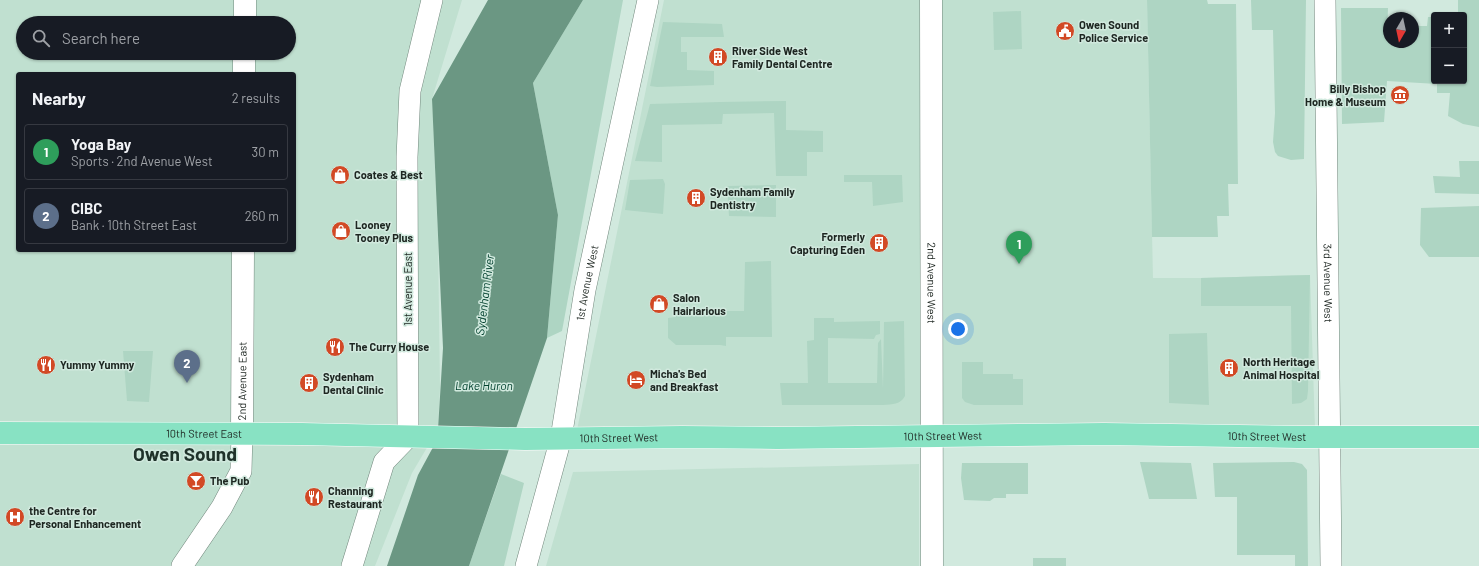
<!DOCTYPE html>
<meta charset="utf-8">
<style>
body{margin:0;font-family:Barlow,sans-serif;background:#242831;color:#f1f3f6}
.controls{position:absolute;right:12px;top:12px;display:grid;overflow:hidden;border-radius:4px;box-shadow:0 1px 3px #0004}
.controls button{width:36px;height:36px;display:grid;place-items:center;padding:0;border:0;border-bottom:1px solid #363941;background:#171b24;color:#f1f3f6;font:20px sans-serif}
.compass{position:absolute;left:1383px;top:12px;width:36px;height:36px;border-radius:50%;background:#171b24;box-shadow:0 1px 3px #0004;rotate:189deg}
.you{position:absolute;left:958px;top:329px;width:14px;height:14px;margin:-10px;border:3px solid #fff;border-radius:50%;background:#1a73e8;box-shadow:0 0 0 6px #1a73e833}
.badge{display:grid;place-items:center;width:26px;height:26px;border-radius:50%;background:#0b8043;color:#fff;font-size:13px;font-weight:700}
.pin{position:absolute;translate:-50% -33px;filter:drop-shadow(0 1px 2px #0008)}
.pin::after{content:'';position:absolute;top:21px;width:14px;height:12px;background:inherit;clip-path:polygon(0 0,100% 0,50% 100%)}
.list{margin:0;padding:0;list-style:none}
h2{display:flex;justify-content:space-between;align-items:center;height:52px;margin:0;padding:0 16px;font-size:17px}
h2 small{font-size:13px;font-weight:400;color:#9ea1a6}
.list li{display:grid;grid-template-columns:26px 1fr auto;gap:12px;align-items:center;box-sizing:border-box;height:56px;margin:0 8px 8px;padding:0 8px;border:1px solid #363941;border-radius:4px}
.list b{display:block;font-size:15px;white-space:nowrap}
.list p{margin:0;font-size:13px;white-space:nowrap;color:#9ea1a6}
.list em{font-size:13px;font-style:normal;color:#9ea1a6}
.icon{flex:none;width:22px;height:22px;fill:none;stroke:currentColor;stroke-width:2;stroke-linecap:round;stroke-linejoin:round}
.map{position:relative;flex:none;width:1479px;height:566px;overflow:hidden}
.search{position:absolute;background:#171b24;box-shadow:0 1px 3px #0004;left:16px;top:16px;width:280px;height:44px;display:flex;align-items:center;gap:10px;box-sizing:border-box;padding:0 14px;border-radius:22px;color:#9ea1a6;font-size:15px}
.panel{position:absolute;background:#171b24;box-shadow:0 1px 3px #0004;left:16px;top:72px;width:280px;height:180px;border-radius:4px}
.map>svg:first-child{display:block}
.built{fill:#c0e0d0;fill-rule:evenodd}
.green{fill:#aed5c3}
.water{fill:#6b9783}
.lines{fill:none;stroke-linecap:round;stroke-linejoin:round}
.street-casing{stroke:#71877c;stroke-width:22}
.secondary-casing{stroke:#71877c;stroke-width:23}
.primary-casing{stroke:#fff;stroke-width:23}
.street{stroke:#fff;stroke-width:21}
.secondary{stroke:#fff;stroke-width:22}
.primary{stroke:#88e2c3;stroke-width:22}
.labels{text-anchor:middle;stroke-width:3;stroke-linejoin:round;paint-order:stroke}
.poi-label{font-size:11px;font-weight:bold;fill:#1d2621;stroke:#d1e9de;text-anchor:start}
.street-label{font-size:11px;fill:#1d2621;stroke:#d1e9de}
.water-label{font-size:12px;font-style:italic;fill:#02412e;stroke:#d1e9de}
.town-label{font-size:19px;font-weight:bold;fill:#1f322a;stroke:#d1e9de}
</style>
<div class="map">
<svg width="1479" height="566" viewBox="0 0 1479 566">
<rect width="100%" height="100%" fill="#d1e9de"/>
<path class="built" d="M0 0H462L432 99 438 238 440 388 438 429 412 473 375 566H0ZM23 23H289V53H23ZM18 74H294V250H18Z
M664 0H1147L1153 278H1201L1310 275 1315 429 577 430Z
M919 464V566H546L573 472Z"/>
<path class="green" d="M583 0H623L562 331 547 338 558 215 533 83Z
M1147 0H1207L1208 4H1236L1238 184H1228L1229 216H1217L1218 237H1152Z
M1251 0H1306L1304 159 1291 160 1278 156 1275 152 1273 142 1275 113 1273 30H1252Z
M1458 0H1479V127L1463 124 1448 116 1450 93H1437V84L1387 81 1384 122 1342 124 1341 8H1388L1387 35 1389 36V42H1413V37H1417V26H1427L1428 17H1434V81H1464V15H1458Z
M1021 11 1022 49 994 50 993 12Z
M663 22 722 24 724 37H681V52H687V70L714 71V85L657 87 650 86Z
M786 101V130L823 131V152H807V176H776L774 113 723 114 722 124 662 125V162L635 161 650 104 720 102Z
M1459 161H1479V194L1435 193 1433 176 1460 177Z
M844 175H902L903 202 873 206 872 182H844Z
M663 179 665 184 663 214 625 210 630 180Z
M776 185V217L729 216 727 186Z
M1479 206V257H1429L1420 245 1421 208Z
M771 261 772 337H726V346L720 345H676L668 338V318L676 317V314H696V311H744L745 262Z
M1310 275 1308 391 1307 399 1301 403 1292 404 1291 306H1201V278Z
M814 318H834V322L880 321V334L876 335 874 339 828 338V383H877L878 343 881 339 883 389 884 322 904 321 905 396C900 405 893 404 883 405H782L780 383H808L807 341 814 340Z
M1207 333 1209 405 1169 403V334Z
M123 351H153L149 402 127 401Z
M962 362H983V374H1013V379H1023V405H974L965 402 962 398Z
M1140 462 1191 463 1197 499H1149Z
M1294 462 1302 464 1307 470 1308 566H1295V555H1237V497H1215L1213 463Z
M962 463H1028V494H1006V498H994L990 501 964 500 961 478Z
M501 474 524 483 504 566H469Z
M1033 558H1066V566H1033Z"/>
<path class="water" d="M488 0H583L533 83 558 215 547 338 469 566H387L418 475 438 438V429L443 348 432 99Z"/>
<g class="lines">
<defs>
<g id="street">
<path id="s1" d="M1325 0 1331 566"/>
<path d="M182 566 222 507 241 471 242 433"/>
<path d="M352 566 384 462 408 437 407 157 410 91 432 0"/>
<path id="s2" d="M526 566 561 438 585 290 648 0"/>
</g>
<g id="secondary">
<path id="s3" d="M931 0 932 566"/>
<path d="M245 23V0"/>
<path d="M244 74V53"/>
<path id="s4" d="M242 433 243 250"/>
</g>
<g id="primary">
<path id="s5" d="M0 433 302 434 525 439 682 437 777 438 1104 434 1298 437H1479"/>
</g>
</defs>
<use href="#street" class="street-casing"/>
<use href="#secondary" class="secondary-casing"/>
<use href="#primary" class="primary-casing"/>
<use href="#street" class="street"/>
<use href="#secondary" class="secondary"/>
<use href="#primary" class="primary"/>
</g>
<defs>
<symbol id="civic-disc" viewBox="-11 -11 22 22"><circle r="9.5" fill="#d24925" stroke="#d1e9de"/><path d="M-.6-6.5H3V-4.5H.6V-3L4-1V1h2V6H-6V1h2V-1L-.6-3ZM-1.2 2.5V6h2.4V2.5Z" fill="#fff"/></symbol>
<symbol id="building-disc" viewBox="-11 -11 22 22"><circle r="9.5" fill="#d24925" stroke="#d1e9de"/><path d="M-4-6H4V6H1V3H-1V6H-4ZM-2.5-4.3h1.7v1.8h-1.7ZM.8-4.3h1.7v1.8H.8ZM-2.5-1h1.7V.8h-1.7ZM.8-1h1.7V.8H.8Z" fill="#fff"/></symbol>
<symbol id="museum-disc" viewBox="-11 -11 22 22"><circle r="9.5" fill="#d24925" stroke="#d1e9de"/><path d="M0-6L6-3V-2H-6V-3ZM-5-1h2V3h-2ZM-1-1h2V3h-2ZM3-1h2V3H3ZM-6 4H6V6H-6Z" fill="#fff"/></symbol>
<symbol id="shop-disc" viewBox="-11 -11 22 22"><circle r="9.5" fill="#d24925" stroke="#d1e9de"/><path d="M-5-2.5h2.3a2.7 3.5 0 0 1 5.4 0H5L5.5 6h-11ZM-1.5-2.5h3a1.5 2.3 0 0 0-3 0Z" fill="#fff"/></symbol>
<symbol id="restaurant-disc" viewBox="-11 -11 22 22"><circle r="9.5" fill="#d24925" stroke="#d1e9de"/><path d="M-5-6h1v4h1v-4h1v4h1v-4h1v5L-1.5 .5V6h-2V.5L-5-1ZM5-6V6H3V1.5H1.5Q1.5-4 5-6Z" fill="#fff"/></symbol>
<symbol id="hotel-disc" viewBox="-11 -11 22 22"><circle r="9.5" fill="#d24925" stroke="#d1e9de"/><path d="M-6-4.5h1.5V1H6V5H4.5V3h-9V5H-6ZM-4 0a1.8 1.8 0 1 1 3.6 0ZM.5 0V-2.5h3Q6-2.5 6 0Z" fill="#fff"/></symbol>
<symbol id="bar-disc" viewBox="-11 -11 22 22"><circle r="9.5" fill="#d24925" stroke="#d1e9de"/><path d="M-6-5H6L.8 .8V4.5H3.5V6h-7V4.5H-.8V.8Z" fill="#fff"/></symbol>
<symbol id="hospital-disc" viewBox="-11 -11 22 22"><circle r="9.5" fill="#d24925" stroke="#d1e9de"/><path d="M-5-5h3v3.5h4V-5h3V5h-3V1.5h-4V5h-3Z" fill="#fff"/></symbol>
</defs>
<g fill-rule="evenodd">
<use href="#civic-disc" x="1054" y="20" width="22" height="22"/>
<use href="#building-disc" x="707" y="46" width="22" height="22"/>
<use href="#museum-disc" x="1389" y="84" width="22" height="22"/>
<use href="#shop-disc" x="329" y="164" width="22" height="22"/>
<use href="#building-disc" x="685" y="187" width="22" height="22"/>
<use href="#shop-disc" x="330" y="220" width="22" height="22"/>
<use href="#building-disc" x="868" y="232" width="22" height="22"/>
<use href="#shop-disc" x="648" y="293" width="22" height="22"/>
<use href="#restaurant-disc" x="324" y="336" width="22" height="22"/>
<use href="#restaurant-disc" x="35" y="354" width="22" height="22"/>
<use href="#building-disc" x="1218" y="357" width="22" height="22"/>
<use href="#hotel-disc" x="625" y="369" width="22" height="22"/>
<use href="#building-disc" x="298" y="372" width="22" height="22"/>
<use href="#bar-disc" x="185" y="470" width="22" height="22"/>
<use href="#restaurant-disc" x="303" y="486" width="22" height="22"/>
<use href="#hospital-disc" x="4" y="506" width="22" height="22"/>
</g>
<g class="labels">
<g class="poi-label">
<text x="1079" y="29">Owen Sound<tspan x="1079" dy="13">Police Service</tspan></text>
<text x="732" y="55">River Side West<tspan x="732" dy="13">Family Dental Centre</tspan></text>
<text x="1386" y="93" text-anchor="end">Billy Bishop<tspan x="1386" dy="13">Home &amp; Museum</tspan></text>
<text x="354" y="179">Coates &amp; Best</text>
<text x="710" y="196">Sydenham Family<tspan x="710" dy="13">Dentistry</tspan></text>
<text x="355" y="229">Looney<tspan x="355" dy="13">Tooney Plus</tspan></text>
<text x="865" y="241" text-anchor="end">Formerly<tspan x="865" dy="13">Capturing Eden</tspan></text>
<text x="673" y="302">Salon<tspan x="673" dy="13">Hairlarious</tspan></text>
<text x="349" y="351">The Curry House</text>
<text x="1243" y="366">North Heritage<tspan x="1243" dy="13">Animal Hospital</tspan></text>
<text x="60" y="369">Yummy Yummy</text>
<text x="650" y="378">Micha's Bed<tspan x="650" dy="13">and Breakfast</tspan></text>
<text x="323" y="381">Sydenham<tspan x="323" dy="13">Dental Clinic</tspan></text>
<text x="210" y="485">The Pub</text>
<text x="328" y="495">Channing<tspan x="328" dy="13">Restaurant</tspan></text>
<text x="29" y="515">the Centre for<tspan x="29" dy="13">Personal Enhancement</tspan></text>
</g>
<g class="street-label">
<text dy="4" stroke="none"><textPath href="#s2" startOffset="290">1st Avenue West</textPath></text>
<text dy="4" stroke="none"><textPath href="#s3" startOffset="283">2nd Avenue West</textPath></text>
<text dy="4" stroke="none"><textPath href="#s1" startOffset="283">3rd Avenue West</textPath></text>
<text transform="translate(408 289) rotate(-90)" y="4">1st Avenue East</text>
<text dy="4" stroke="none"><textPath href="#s4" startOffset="52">2nd Avenue East</textPath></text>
<text dy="4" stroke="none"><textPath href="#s5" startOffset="204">10th Street East</textPath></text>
<text dy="4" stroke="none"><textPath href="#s5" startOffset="943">10th Street West</textPath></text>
<text dy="4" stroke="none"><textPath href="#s5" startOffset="619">10th Street West</textPath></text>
<text dy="4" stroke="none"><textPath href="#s5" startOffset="1267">10th Street West</textPath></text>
</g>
<g class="water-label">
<text transform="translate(485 295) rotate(-83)" y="4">Sydenham River</text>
<text x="484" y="390">Lake Huron</text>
</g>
<g class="town-label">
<text x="185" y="461">Owen Sound</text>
</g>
</g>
</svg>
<div class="controls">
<button>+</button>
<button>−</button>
</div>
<svg class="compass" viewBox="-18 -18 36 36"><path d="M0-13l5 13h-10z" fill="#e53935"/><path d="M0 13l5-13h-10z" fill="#9ea1a6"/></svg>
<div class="you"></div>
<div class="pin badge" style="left:1019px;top:264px;background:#2e9e5b">1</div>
<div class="pin badge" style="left:187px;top:383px;background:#5c6f8a">2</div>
<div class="search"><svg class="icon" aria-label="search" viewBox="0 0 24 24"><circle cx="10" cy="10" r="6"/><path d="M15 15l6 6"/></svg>Search here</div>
<section class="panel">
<h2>Nearby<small>2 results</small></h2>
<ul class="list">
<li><span class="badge" style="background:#2e9e5b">1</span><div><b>Yoga Bay</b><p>Sports · 2nd Avenue West</p></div><em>30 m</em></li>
<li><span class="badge" style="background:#5c6f8a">2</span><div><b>CIBC</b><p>Bank · 10th Street East</p></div><em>260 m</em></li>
</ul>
</section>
</div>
